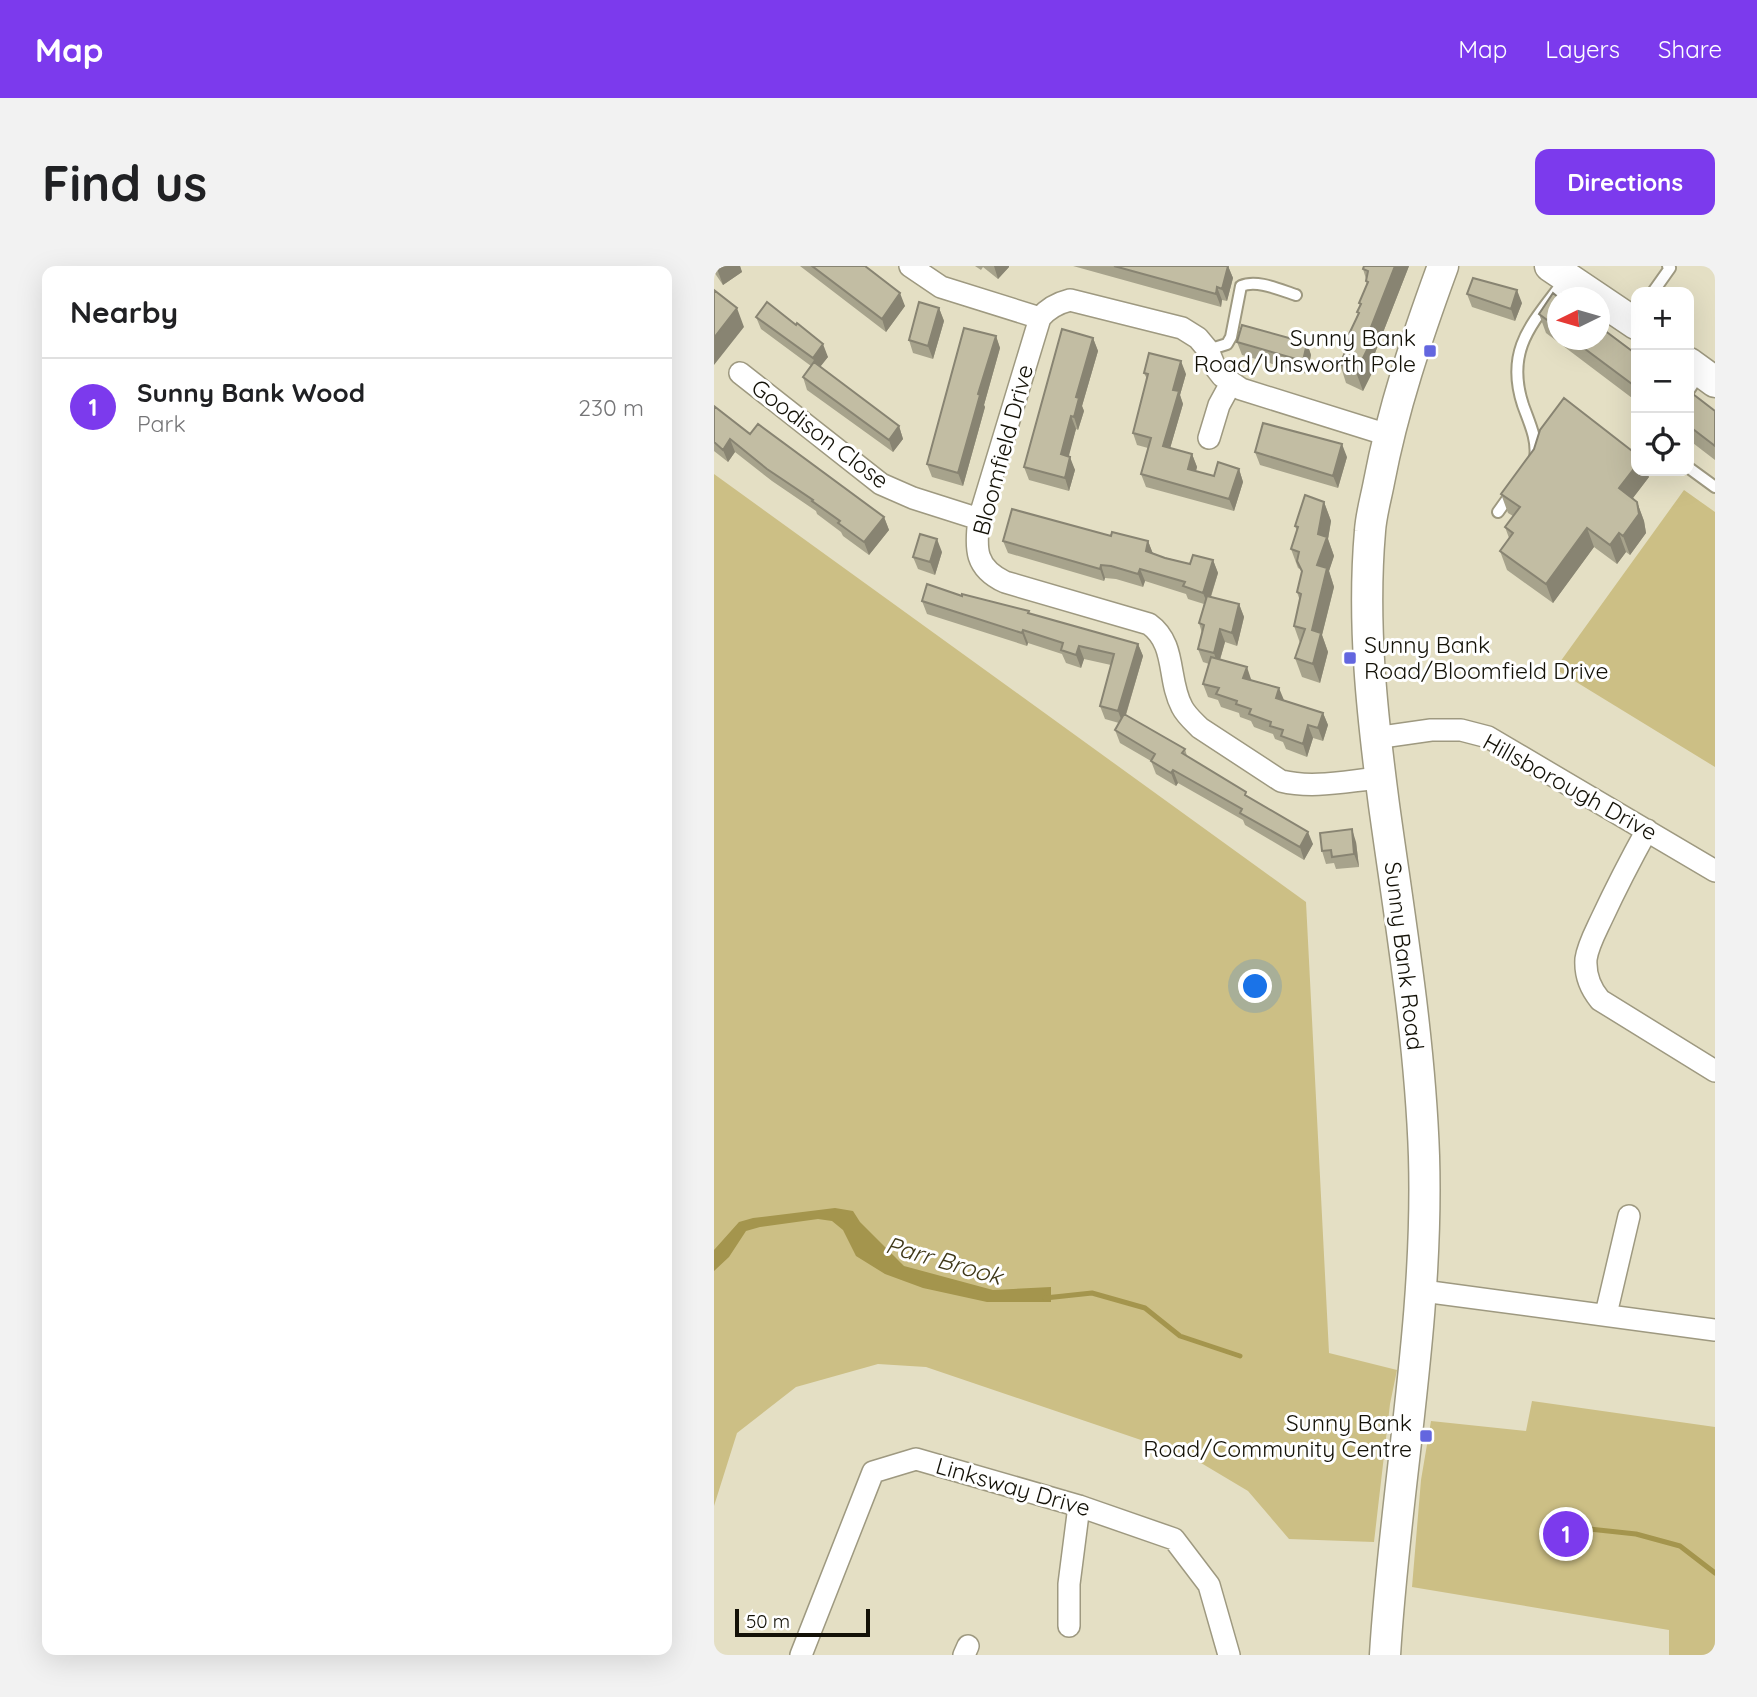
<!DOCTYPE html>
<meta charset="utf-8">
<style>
body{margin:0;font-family:Quicksand,sans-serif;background:#f2f2f2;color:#202124}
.controls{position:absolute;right:21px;top:21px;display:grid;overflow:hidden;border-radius:14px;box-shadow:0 7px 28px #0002}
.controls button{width:63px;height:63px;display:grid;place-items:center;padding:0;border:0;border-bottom:2px solid #e0e0e0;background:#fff;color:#202124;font:35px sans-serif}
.compass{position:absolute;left:833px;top:21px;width:63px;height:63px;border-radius:50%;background:#fff;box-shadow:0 7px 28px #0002;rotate:265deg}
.scale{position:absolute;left:21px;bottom:18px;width:135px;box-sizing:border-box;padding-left:7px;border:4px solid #131107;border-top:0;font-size:19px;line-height:24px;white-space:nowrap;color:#131107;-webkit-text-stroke:5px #fff;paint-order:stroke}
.you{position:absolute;left:542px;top:721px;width:24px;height:24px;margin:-18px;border:5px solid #fff;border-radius:50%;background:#1a73e8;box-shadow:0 0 0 10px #1a73e833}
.badge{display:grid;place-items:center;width:46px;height:46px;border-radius:50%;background:#7c3aed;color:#fff;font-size:23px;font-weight:700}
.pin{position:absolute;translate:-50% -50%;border:4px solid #fff;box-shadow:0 2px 7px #0006}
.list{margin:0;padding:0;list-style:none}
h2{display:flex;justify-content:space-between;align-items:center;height:91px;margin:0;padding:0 28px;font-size:30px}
h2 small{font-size:23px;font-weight:400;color:#757577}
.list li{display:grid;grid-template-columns:46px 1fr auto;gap:21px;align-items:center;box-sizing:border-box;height:98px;padding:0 28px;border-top:2px solid #e0e0e0}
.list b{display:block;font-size:26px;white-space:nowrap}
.list p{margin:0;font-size:23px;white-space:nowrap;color:#757577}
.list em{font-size:23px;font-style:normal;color:#757577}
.icon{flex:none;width:38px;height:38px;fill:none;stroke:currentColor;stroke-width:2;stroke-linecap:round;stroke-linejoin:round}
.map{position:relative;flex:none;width:1001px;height:1389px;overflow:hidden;border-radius:14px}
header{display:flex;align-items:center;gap:42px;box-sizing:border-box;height:98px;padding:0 35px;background:#7c3aed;color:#fff}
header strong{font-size:33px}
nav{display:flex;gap:38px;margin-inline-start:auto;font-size:24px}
.intro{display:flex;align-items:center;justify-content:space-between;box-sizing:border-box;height:168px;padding:0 42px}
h1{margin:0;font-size:49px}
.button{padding:18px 32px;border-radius:14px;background:#7c3aed;color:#fff;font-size:24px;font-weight:700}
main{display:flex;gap:42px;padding:0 42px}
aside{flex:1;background:#fff;border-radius:14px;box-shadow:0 7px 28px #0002}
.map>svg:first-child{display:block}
.green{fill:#ccbf85}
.water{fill:#a4954d}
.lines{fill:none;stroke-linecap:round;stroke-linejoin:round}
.stream{stroke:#a4954d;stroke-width:5}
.lane-casing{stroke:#9e9980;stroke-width:14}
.street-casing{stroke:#9e9980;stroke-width:24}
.secondary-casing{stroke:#9e9980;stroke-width:33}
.lane{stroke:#fff;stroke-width:10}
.street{stroke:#fff;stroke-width:21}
.secondary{stroke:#fff;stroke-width:30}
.wall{fill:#a7a38c}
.shaded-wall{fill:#888472}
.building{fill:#c2bda3;stroke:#888472;stroke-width:2}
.poi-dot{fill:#6366df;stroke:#fff;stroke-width:2.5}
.labels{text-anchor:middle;stroke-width:6;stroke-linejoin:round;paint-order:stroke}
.poi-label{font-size:23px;fill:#131107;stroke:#fff;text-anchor:end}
.street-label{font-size:23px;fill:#131107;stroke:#fff}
.water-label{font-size:24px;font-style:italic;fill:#3f3818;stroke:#fff}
</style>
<header>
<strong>Map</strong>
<nav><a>Map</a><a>Layers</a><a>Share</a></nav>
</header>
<div class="intro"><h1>Find us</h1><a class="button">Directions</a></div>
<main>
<aside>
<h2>Nearby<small></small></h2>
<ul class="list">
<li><span class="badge">1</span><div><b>Sunny Bank Wood</b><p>Park</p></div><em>230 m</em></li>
</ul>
</aside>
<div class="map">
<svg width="1001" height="1389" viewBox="0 0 1001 1389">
<rect width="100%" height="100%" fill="#e4dfc4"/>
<path class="green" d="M0 208 592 636 615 1087 683 1104 676 1138 660 1276 575 1273 534 1225 477 1191 212 1101 164 1098 82 1121 23 1167 0 1240Z
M970 224 1001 246V501L841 403Z
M818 1135 1001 1161V1389H955V1364L698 1321 707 1214 717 1155 812 1165Z"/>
<path class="water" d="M121 942 139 945 146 956 190 1000 279 1024 337 1021V1036H273L209 1022 171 1008 142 990 129 964 118 955 104 953 46 961 32 965 15 991 0 1005V984L25 956 39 952Z"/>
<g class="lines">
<path class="stream" d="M331 1032 378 1027 431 1042 466 1070 526 1090
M866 1262 922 1268 966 1280 1001 1307"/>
<defs>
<path id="lane" d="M939 26 956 2 954 0
M494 84 513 78 517 71 527 20C543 13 566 24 582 29
M975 124 987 106
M821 192C824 174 815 156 809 139 790 81 821 55 852 12
M975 202 1001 221
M784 246 799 225"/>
<path id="street" d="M196 0 227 21 326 52
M26 107 167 218 199 232 265 253
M495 172 505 139 517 117
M661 472 717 464H747L774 471 1001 605
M666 512C633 515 599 523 567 515L486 462C479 455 472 449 468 441 453 413 463 378 435 358L291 316C261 302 261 283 265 253L326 52C334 42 344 37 356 34L468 62 484 72 494 84 501 101 508 110 527 123 674 169
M933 564C917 593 902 622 888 652 882 665 874 679 872 693 871 709 876 722 886 734L1001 805
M709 1025 1001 1064
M892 1048 915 950
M355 1360V1318L365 1240
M87 1389 159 1206 202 1193 365 1240 460 1273 495 1319 515 1389
M250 1389 254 1380"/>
<path id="secondary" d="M836 0 922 58
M975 97 1001 116
M671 1389C681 1222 715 1058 710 890 706 772 686 655 670 539 658 448 648 357 656 265 657 249 662 232 665 216 679 142 703 71 729 0"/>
</defs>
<use href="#lane" class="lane-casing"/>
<use href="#street" class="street-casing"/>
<use href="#secondary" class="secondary-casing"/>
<use href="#lane" class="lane"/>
<use href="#street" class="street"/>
<use href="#secondary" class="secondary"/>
</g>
<path class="wall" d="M0 0H26L28 6 9 19 0 6Z
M86 0H151L191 40 172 66Z
M261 0H295V1L284 13 269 1 267 4Z
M359 0H514L519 12 513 35 508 34 507 41Z
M650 0H695L661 87 664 95 649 125 632 117 626 98 635 79 634 77 636 71 635 68 644 48 643 46 646 40 645 37 653 19 652 15V13L649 3Z
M753 28 808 37 801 55 758 41Z
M844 32V74H886L922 88V135L832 67 825 48Z
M225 42 230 55 219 93 199 87 195 74Z
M42 51 82 59 114 91 106 100 185 160 189 173 179 186 93 124 89 111 97 100 47 63Z
M282 70 286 82 270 139 271 141 249 220 218 211 213 198Z
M379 72 384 85 368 140 370 145 364 164 362 163 354 190 361 204 355 225 315 214 310 201Z
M523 76 593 77 597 89 593 108 528 89Z
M430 107 472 108 466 129 469 138 456 182 478 188 483 201 482 205 500 210 525 203 529 216 520 245 432 221 427 208 434 182 423 179 419 167 433 113Z
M975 125 1001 145V194L975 174Z
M0 140 36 168 170 251 175 264 155 289 129 270 127 266 103 248 102 245 58 215 21 186 14 196 0 185Z
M541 186 633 191 624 222 546 199Z
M935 211 919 232 923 236 930 255 932 267 916 289 912 286 903 298 880 281 839 337 793 304 786 285 795 272 791 261 799 250 794 247 787 228Z
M610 236 617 255 614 273 620 290 615 305 620 321 608 369 614 386 606 417 588 411 581 392 586 377 580 360 586 335 583 326 588 307 586 303 584 302 577 283 583 265 581 260Z
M397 270 434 275 439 288 476 298 499 294 504 307 497 331 525 338 530 351 523 380 511 376 506 394 570 434 609 447 614 459 609 475 599 472 593 491 572 483 569 476 561 473 559 468 540 461 537 455 526 451 525 447 507 441 504 434 494 431 489 418 495 398 489 396 484 383 488 367 485 357 490 338 474 333 472 328 431 315 429 321 402 313 391 312 390 315 294 287 289 275Z
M228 286 221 309 204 303 199 291Z
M208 335 316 348 424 378 429 390 412 449 471 483 473 490 534 531 599 578 590 594 531 559 529 554 464 517 462 520 442 508 437 495 406 477 401 464 405 457 391 453 386 440 397 399 370 393 367 402 352 397 348 388 314 377 313 380 213 348Z
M642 576 645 601 622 603 620 597 612 598 608 585Z"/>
<path class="shaded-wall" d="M2 0H26L28 6 9 19Z
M280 0H295V1L284 13Z
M514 0 519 12 513 35 508 23Z
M681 0H695L661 87 664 95 649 125 642 106 652 74Z
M503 21 508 34 507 41 502 28Z
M803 24 808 37 801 55 797 43Z
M186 27 191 40 172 66 168 53Z
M23 42 30 61 0 99V72Z
M225 42 230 55 219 93 214 80Z
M282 70 286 82 270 139 271 141 249 220 244 207 264 128Z
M379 72 384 85 368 140 370 145 364 164 360 151 362 131Z
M593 77 597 89 593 108 589 95Z
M109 78 114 91 103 105 99 92Z
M467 95 472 108 466 129 469 138 453 193 449 180 459 124Z
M357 150 362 163 352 201 347 188Z
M185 160 189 173 179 186 175 174Z
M16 173 21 186 14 196 9 184Z
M628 178 633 191 624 222 619 210Z
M478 188 483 201 479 216 474 203Z
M356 191 361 204 355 225 351 212Z
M922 200V205H933L935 211 912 241 905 222Z
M525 203 529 216 520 245 515 233Z
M610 236 617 255 614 273 620 290 615 305 620 321 608 369 614 386 606 417 599 398 598 364 604 268Z
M923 236 930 255 932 267 916 289 909 270Z
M170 251 175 264 155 289 150 276Z
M873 262 880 281 839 337 832 318Z
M905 267 912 286 903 298 896 279Z
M223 273 228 286 221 309 216 296Z
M434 275 439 288 432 285Z
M499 294 504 307 494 339 489 327Z
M387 299 391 312 390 315 386 303Z
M426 303 431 315 429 321 424 308Z
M525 338 530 351 523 380 518 367Z
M506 363 511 376 504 400 500 387Z
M309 364 314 377 313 380 308 367Z
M424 378 429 390 409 458 404 445Z
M365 380 370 393 367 402 362 389Z
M533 401 537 413 534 425 529 412Z
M565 422 570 434 562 432Z
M609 447 614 459 609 475 604 462Z
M594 459 599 472 593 491 589 478Z
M459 504 464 517 462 520 457 507Z
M638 563 642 576 645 601 640 588Z
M594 566 599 578 590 594 586 581Z"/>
<path class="building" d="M98 0H151L186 27 168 53Z
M400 0H514L508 23 503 21 502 28Z
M650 0H681L652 74 657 76 642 106 626 98 635 77H634L637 69 635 68 645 47 643 46 647 38 645 37 654 16 652 15 654 5 649 3Z
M759 12 803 24 797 43 753 28Z
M0 24 23 42 0 72Z
M839 27 845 32H844V62L825 48Z
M53 36 82 59 83 57 109 78 99 92 42 51Z
M205 36 225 42 214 80 195 74Z
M528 59 593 77 589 95 523 76Z
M886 61 922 88V121L859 74H886Z
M250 62 282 70 264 128 266 129 244 207 213 198Z
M348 63 379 72 362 131 365 132 360 151 357 150 347 188 356 191 351 212 310 201Z
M435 87 467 95 459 124 465 125 449 180 478 188 474 203 500 210 504 196 525 203 515 233 427 208 437 172 419 167 434 108 430 107Z
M100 96 185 160 175 174 89 111Z
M975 125 1001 145V180L975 160Z
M850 132 922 188V200L905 222 923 236 925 248 909 270 905 267 896 279 873 262 832 318 786 285 799 267 791 261 806 241 787 228 820 183 826 164Z
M0 140 36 168 44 158 170 251 150 276 124 257 126 255 98 235 99 234 53 203 16 173 9 184 0 176Z
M549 157 628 178 619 210 541 186Z
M591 229 610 236 604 268 613 271 603 299 613 302 598 364 607 367 599 398 581 392 591 363 580 360 587 328 583 326 588 305 583 295 585 286 577 283 584 261 581 260Z
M298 243 397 270 398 266 434 275 432 285 451 292 476 298 479 289 499 294 489 327 469 320 471 316 426 303 424 308 397 300 387 299 386 303 289 275Z
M206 268 223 273 216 296 199 291Z
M213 318 248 330V328L315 345 314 347 424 378 404 445 386 440 400 388 365 380 362 389 347 384 349 377 309 364 308 367 208 335Z
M493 330 525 338 518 367 506 363 500 387 484 383 490 359 485 357Z
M497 391 533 401 529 412 565 422 562 432 609 447 604 462 594 459 589 478 567 470 569 464 556 460 557 456 535 448 537 443 522 438 523 435 502 428 505 422 489 418Z
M410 448 471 483 468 487 532 526 531 529 594 566 586 581 526 547 528 543 459 504 457 507 437 495 441 488 401 464Z
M638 563 640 588 618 591 617 584 608 585 606 567Z"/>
<g class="poi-dot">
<rect x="709" y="78" width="14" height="14" rx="3.5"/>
<rect x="629" y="385" width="14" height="14" rx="3.5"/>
<rect x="705" y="1163" width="14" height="14" rx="3.5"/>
</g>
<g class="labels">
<g class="poi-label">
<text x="702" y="80">Sunny Bank<tspan x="702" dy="26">Road/Unsworth Pole</tspan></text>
<text x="650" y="387" text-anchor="start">Sunny Bank<tspan x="650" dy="26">Road/Bloomfield Drive</tspan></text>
<text x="698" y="1165">Sunny Bank<tspan x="698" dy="26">Road/Community Centre</tspan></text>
</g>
<g class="street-label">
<text transform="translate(106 168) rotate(37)" y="8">Goodison Close</text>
<text transform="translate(289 184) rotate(-75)" y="8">Bloomfield Drive</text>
<text transform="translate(856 521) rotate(29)" y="8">Hillsborough Drive</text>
<text transform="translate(690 690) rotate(83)" y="8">Sunny Bank Road</text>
<text transform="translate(299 1221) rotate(16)" y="8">Linksway Drive</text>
</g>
<g class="water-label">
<text transform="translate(230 995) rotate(16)" y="8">Parr Brook</text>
</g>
</g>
</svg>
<div class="controls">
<button>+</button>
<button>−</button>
<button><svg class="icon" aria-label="locate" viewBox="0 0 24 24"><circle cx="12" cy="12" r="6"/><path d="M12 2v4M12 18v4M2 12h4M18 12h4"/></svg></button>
</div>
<svg class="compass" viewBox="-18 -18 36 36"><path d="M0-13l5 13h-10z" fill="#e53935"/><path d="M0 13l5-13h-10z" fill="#757577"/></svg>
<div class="scale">50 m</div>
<div class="you"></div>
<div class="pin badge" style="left:852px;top:1268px">1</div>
</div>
</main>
